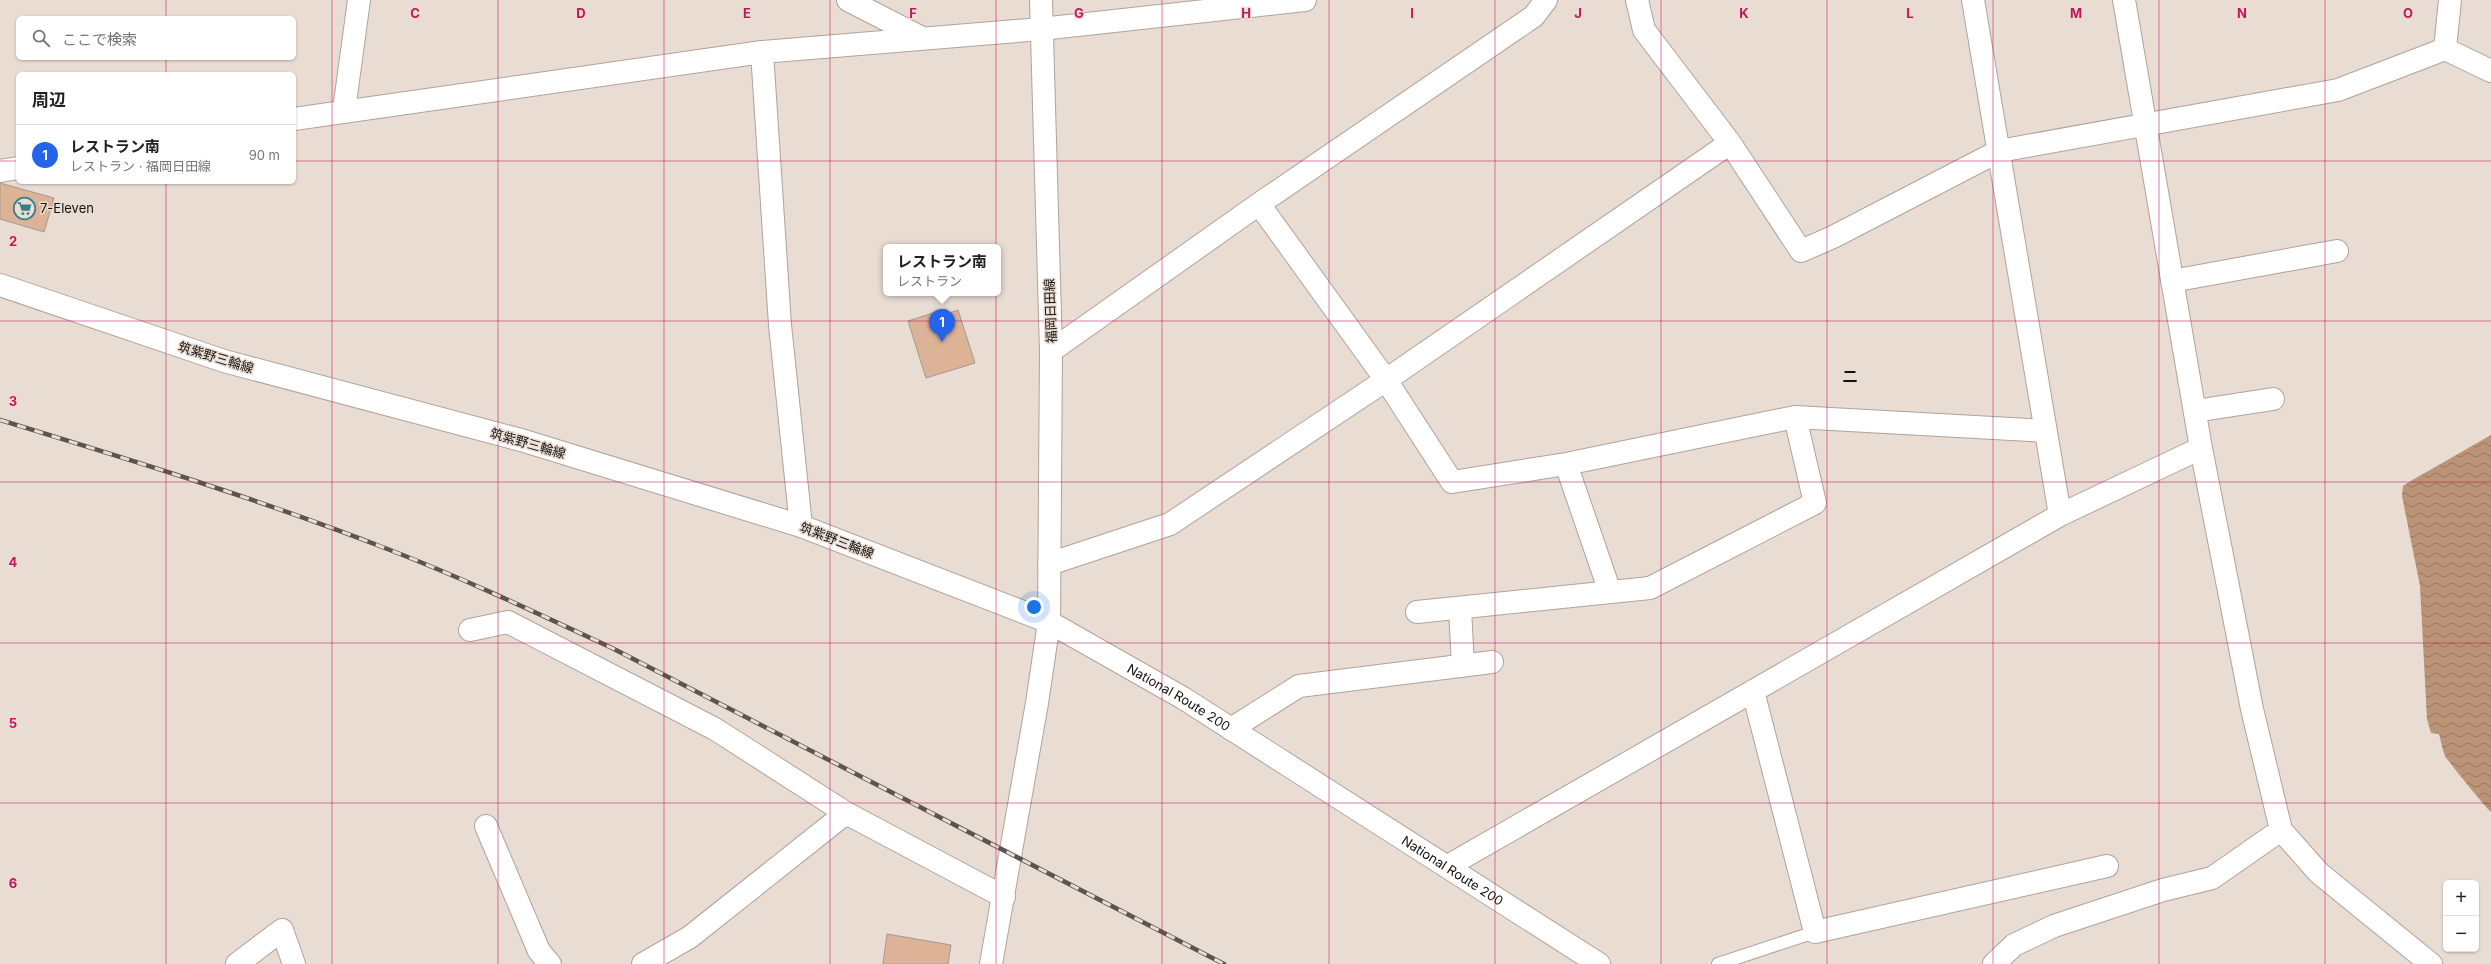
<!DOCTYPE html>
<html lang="ja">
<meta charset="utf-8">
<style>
body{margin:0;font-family:Inter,"Noto Sans JP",sans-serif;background:#f2f2f2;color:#202124}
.controls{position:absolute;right:12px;bottom:12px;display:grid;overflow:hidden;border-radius:6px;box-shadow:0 1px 3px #0004}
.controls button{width:36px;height:36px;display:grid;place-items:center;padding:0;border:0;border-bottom:1px solid #e0e0e0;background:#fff;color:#202124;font:20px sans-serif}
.you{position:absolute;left:1034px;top:607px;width:14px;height:14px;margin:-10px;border:3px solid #fff;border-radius:50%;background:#1a73e8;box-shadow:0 0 0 6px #1a73e833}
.badge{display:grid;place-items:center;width:26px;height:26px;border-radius:50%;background:#2563eb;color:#fff;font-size:13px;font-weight:700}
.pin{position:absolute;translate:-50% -33px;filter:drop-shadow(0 1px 2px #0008)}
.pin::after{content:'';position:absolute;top:21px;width:14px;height:12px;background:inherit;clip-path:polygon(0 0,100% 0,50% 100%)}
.popup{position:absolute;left:883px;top:244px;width:118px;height:52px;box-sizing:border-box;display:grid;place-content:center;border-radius:6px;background:#fff;filter:drop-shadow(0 1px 3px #0005);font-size:13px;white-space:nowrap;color:#757577}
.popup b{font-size:15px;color:#202124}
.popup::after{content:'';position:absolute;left:50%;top:100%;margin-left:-8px;border:8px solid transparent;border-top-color:#fff}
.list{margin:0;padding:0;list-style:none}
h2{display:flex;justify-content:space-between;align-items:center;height:52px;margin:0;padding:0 16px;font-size:17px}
h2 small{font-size:13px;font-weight:400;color:#757577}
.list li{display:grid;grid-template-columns:26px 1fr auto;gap:12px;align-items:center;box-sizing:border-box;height:60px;padding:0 16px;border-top:1px solid #e0e0e0}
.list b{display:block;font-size:15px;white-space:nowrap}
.list p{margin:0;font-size:13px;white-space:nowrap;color:#757577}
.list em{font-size:13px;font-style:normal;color:#757577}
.icon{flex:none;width:22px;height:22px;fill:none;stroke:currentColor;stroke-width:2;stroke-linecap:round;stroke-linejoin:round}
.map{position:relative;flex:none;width:2491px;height:964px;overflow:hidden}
.search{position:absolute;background:#fff;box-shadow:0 1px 3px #0004;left:16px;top:16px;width:280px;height:44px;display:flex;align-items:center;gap:10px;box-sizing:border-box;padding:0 14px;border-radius:6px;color:#757577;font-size:15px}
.panel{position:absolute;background:#fff;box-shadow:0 1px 3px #0004;left:16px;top:72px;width:280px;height:112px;border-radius:6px}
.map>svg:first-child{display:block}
.water{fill:url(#water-waves)}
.building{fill:#dcb397;stroke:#a59991}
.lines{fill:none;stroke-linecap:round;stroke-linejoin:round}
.service-casing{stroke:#afa39a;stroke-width:14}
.minor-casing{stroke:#afa39a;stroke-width:24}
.secondary-casing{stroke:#afa39a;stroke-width:24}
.primary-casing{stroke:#afa39a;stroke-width:24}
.trunk-casing{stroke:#afa39a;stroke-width:24}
.service{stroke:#fff;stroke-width:12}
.minor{stroke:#fff;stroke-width:22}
.secondary{stroke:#fff;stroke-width:22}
.primary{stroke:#fff;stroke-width:22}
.trunk{stroke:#fff;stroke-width:22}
.rail-casing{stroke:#5b544f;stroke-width:4.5}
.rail{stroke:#e9dcd3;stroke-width:3;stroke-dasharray:9;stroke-linecap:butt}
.grid{fill:none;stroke:#c2185b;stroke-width:1;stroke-opacity:0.55}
.labels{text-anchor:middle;stroke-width:3;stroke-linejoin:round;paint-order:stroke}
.poi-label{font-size:13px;fill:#15110e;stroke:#e9dcd3;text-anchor:start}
.street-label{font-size:13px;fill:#15110e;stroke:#e9dcd3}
.quarter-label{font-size:15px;font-weight:bold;fill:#15110e;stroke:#e9dcd3}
.grid-label{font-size:13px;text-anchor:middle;font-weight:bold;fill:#c2185b;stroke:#e9dcd3;stroke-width:3;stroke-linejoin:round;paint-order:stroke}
</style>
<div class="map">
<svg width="2491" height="964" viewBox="0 0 2491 964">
<defs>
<pattern id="water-waves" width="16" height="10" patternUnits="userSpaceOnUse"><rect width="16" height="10" fill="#bb9478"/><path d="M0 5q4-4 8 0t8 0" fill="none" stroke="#977761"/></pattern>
</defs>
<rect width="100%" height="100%" fill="#e9dcd3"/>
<path class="water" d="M2491 435V812C2487 809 2447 760 2445 756 2442 749 2441 741 2439 734L2431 733 2427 719 2420 586 2402 496 2403 486 2409 482Z"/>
<path class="building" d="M0 183 54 198 44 232 0 219Z
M946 309 949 313 958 310 975 363 926 378 908 321Z
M887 934 951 945 948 964H883Z"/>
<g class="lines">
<defs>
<path id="service" d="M1718 964 1815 932"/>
<path id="minor" d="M848 0 922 38
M1637 0 1644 30 1730 143 1801 251 1833 237 1999 151 2338 90 2445 49 2491 71
M1973 0 2060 515
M2124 0 2201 448 2252 709 2281 830 2319 873 2431 964
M2445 49 2450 0
M762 52 780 325 801 526
M344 110 359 0
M294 119 762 52 1041 29 1305 0
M0 171 18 168
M1259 204 1386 380 1452 482 1566 464 1795 417 2046 431
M2172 281 2337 251
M1051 351 1259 204 1534 16 1546 0
M2195 411 2273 399
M1566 464 1610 592
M1049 564 1170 524 1386 380 1730 143
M1460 608 1463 666
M1417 612 1650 588 1815 503 1795 417
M470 630 508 622 715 729 846 813 1004 897
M1753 691 1815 932 2107 866
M1231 729 1299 686 1492 662
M486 826 539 951 550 964
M1448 866 2060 515 2201 448
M237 964 282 930 294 964
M643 964 690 937 846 813
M1994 964 2014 945 2054 926 2163 890 2212 878 2281 830"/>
<path id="secondary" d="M1041 0 1051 351 1049 622"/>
<path id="primary" d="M0 285 224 361 521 440 801 526 1049 622"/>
<g id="trunk">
<path id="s1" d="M991 964 1037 703 1049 622 1183 698 1599 964"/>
</g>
</defs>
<use href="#service" class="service-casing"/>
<use href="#minor" class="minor-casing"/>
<use href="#secondary" class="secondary-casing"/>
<use href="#primary" class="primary-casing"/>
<use href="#trunk" class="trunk-casing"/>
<use href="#service" class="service"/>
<use href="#minor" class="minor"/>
<use href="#secondary" class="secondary"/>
<use href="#primary" class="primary"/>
<use href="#trunk" class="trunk"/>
<defs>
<path id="rail" d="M0 420C131 460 262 500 390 550 465 579 539 614 612 648L1224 964"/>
</defs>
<use href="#rail" class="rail-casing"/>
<use href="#rail" class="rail"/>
</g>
<path class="grid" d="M166 0V18M332 0V964M498 0V964M664 0V964M830 0V964M996 0V964M1162 0V964M1329 0V964M1495 0V964M1661 0V964M1827 0V964M1993 0V964M2159 0V964M2325 0V964M166 58V74M0 161H18M294 161H2491M166 182V964M0 321H2491M0 482H2491M0 643H2491M0 803H2491"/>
<defs>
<symbol id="supermarket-ring" viewBox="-11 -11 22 22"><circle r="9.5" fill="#e9dcd3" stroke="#377f88" stroke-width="1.5"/><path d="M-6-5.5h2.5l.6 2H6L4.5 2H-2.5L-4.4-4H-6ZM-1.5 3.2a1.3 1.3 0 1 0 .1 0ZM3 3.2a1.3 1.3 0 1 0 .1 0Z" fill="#377f88"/></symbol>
</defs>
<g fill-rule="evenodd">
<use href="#supermarket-ring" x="12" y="196" width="25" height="25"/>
</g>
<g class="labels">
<g class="poi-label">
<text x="40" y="213">7-Eleven</text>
</g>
<g class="street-label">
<text transform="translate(1050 311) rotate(-92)" y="5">福岡日田線</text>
<text transform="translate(216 357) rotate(17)" y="5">筑紫野三輪線</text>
<text transform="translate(528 443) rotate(16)" y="5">筑紫野三輪線</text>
<text transform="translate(837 540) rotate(21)" y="5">筑紫野三輪線</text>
<text dy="5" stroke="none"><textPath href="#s1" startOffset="497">National Route 200</textPath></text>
<text dy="5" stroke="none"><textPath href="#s1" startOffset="821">National Route 200</textPath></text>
</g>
<g class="quarter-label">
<text x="1850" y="382">二</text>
</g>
</g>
<g class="grid-label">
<text x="415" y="18">C</text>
<text x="581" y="18">D</text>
<text x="747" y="18">E</text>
<text x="913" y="18">F</text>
<text x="1079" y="18">G</text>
<text x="1246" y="18">H</text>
<text x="1412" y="18">I</text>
<text x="1578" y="18">J</text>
<text x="1744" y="18">K</text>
<text x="1910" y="18">L</text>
<text x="2076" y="18">M</text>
<text x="2242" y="18">N</text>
<text x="2408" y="18">O</text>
<text x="13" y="246">2</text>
<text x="13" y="406">3</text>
<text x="13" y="567">4</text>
<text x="13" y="728">5</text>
<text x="13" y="888">6</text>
</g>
</svg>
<div class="controls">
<button>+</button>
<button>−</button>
</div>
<div class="you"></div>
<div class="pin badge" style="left:942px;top:342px">1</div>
<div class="popup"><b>レストラン南</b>レストラン</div>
<div class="search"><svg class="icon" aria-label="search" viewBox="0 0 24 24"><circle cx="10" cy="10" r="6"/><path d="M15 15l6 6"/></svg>ここで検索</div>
<section class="panel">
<h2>周辺<small></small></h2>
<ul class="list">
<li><span class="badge">1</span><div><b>レストラン南</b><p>レストラン · 福岡日田線</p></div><em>90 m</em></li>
</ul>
</section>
</div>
